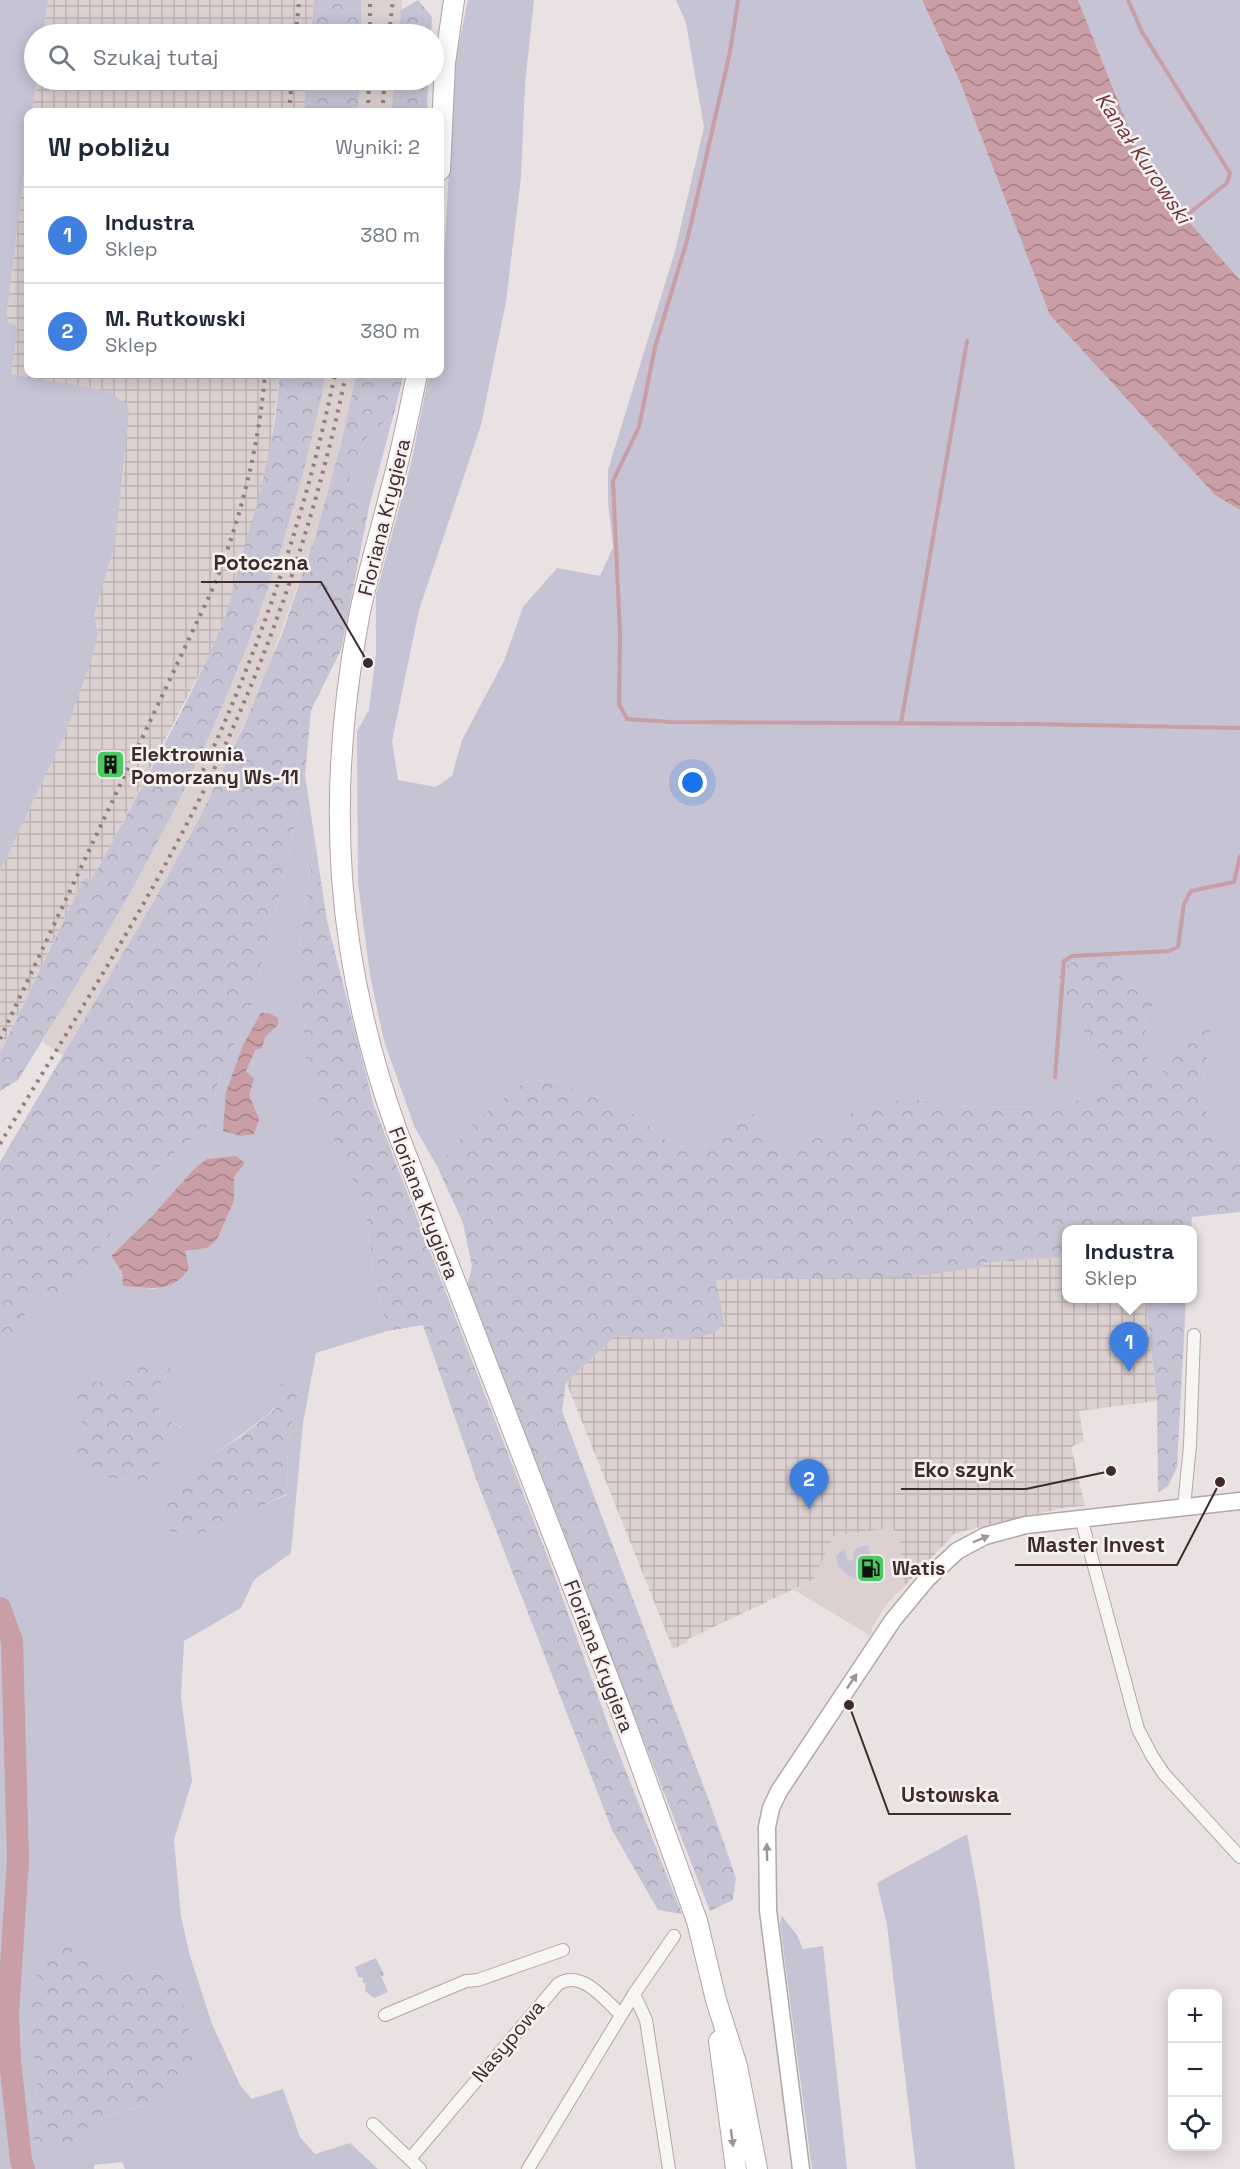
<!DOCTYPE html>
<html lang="pl">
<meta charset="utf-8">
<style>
body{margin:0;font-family:"Space Grotesk",sans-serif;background:#f6f6f7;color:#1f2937}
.controls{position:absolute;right:18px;bottom:18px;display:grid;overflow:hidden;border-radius:12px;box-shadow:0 3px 15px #0003}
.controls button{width:54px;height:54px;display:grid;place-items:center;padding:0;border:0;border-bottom:2px solid #e0e1e3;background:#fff;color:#1f2937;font:30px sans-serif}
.you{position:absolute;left:693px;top:783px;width:21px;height:21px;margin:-15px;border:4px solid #fff;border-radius:50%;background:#1a73e8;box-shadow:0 0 0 9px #1a73e833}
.badge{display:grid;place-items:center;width:39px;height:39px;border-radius:50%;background:#111827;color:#fff;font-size:20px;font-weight:700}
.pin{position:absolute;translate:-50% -50px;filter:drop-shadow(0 2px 3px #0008)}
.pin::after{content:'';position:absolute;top:32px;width:21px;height:18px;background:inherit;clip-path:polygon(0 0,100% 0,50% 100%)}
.popup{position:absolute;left:1062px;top:1225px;width:135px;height:78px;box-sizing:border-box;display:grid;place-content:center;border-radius:12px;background:#fff;filter:drop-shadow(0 2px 4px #0005);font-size:20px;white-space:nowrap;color:#747a83}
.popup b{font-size:22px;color:#1f2937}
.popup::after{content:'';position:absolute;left:50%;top:100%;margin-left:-12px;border:12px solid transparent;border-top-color:#fff}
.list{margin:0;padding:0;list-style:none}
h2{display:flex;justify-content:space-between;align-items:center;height:78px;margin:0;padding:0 24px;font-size:26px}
h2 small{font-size:20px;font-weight:400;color:#747a83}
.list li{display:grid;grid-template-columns:39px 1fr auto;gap:18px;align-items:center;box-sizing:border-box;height:96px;padding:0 24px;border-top:2px solid #e0e1e3}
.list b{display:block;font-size:22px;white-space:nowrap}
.list p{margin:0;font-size:20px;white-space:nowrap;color:#747a83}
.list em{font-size:20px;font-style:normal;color:#747a83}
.icon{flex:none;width:33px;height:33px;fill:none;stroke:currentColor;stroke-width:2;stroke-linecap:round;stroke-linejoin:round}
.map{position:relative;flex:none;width:1240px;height:2169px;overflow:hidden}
.search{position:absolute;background:#fff;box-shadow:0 3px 15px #0003;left:24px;top:24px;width:420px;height:66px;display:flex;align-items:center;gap:15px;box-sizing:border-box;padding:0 21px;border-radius:33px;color:#747a83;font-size:22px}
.panel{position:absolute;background:#fff;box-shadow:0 3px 15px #0003;left:24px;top:108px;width:420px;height:270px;border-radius:12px}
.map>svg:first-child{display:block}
.built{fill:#dcd0d1}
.industrial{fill:url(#industrial-grid)}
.grass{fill:#c5c3d4;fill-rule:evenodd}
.forest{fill:url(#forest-crowns)}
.park{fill:url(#park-tufts)}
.water{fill:url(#water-waves)}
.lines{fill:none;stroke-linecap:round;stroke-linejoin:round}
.stream{stroke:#c99ea5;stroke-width:4}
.river{stroke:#c99ea5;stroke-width:22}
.street-casing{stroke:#b4a7a7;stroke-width:14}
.secondary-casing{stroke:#b4a7a7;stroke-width:19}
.primary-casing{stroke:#b5a2a3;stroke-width:22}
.street{stroke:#f8f5f5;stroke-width:12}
.secondary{stroke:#fff;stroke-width:16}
.primary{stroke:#fff;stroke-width:20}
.rail{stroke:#937c7d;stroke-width:4;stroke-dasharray:3 6;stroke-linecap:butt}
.oneway{fill:#a09495}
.labels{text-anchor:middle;stroke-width:5;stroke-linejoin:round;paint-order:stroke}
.street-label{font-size:20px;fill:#412a2b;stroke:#f7f2f2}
.poi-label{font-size:20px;font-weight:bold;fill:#412a2b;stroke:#f7f2f2;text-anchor:start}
.water-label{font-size:21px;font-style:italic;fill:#74363d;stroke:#f7f2f2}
.leader{fill:none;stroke:#412a2b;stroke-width:2}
.callout-dot{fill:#412a2b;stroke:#f7f2f2;stroke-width:2}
.callout-label{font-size:21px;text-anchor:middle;font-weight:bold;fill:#412a2b;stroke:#f7f2f2;stroke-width:5;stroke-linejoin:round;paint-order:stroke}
</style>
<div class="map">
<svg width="1240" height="2169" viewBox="0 0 1240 2169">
<defs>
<pattern id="industrial-grid" width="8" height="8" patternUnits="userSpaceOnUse" patternTransform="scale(1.5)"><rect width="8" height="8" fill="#dcd0d1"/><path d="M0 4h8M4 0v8" fill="none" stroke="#beb3b4"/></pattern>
<pattern id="forest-crowns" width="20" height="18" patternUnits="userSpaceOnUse" patternTransform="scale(1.5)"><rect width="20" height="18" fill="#c5c3d4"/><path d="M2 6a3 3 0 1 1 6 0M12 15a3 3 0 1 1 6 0" fill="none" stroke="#aaa8b6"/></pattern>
<pattern id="park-tufts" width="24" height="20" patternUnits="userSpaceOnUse" patternTransform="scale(1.5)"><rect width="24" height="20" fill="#c5c3d4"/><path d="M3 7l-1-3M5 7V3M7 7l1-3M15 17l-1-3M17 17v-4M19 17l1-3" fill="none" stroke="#aaa8b6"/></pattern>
<pattern id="water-waves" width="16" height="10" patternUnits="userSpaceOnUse" patternTransform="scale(1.5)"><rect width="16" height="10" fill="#c99ea5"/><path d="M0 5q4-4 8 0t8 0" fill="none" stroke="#a58187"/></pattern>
</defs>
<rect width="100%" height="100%" fill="#eae2e2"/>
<path class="built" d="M361 0H402L399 34H361Z
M360 80H395L391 112H358Z
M326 374H356L342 440 316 534 264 680 222 773 199 819 151 906 63 1055 42 1042 153 850 198 761 238 669 286 529 313 432Z
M891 1528 899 1534 904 1587 888 1602 872 1628 871 1636 794 1590 813 1580 834 1536Z"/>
<path class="industrial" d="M48 0H314L311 34H43Z
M37 80H307L304 112H32Z
M28 141V374H280L269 456 255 516 225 617 209 655 100 865 90 880 84 878 0 1052V871L64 736 98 632 94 615 113 551 125 455 108 391 10 375 17 331 16 326 6 321Z
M1066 1257V1298L1143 1299 1147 1310 1157 1401 1079 1411 1084 1441 1071 1447 1085 1506 1067 1507 955 1533 904 1587 899 1535 891 1528 834 1536 813 1580 686 1640 688 1642 673 1649 566 1382 616 1336 684 1340 724 1324 715 1280 835 1277 983 1267 982 1263Z"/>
<path class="grass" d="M0 0H48L43 34H34V80H37L32 112H28V141L6 321 16 326 17 331 11 374 109 391 128 406 129 412 115 544 94 615 98 632 92 658 64 736 0 871Z
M468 0H534L525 84 521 177 506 302 481 425 419 610 392 741 398 780 436 787 452 776 462 740 504 661 523 607 557 568 600 576 613 547 608 501V470L675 251 704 127 686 23 676 0H922L961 84 1215 494 1240 510V1157L1233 1158 1199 1098 1210 1045V1021L1185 1031 1170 1066 1157 1076 1143 1048 1146 1031 1145 1014 1159 996 1133 971 1111 959 1057 974 1077 1020 1094 1048 1114 1066 1093 1095 1058 1106 969 1107 911 1099 835 1134 780 1145 752 1112 701 1149 672 1145 628 1109 552 1079 523 1083 475 1121 437 1166 415 1128 384 1041 370 975 358 883 357 731 369 710 376 653V594L411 464 429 374H440V321L456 58Z
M1078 0H1240V280L1147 174Z
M393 417 369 507 345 497 353 467 370 431Z
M305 775 315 841 299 948 329 1132 365 1205 373 1271 387 1331 316 1353 303 1423 291 1553 254 1580 241 1608 184 1641 181 1697 192 1781 174 1840 181 1917 190 1956 212 2024 240 2085 252 2099 283 2089 300 2137 315 2154 350 2143 378 2169H125L122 2162 94 2165V2169H0V1356L35 1299 72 1287 165 1160 208 1127 220 1075 251 1007 279 898ZM245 1163 234 1177V1201L207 1248 185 1251 156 1289 124 1286 122 1272 111 1256 154 1214ZM137 1364 172 1367 157 1389 160 1416 181 1427 136 1491 128 1480 91 1476 69 1451 93 1429ZM299 1386 288 1442 287 1495 257 1508 233 1526 200 1463C236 1440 268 1416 299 1386ZM70 1939 97 1969 128 1973 142 2106 94 2121 75 2141 30 2136 38 2074Z
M868 1545 871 1559 863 1561 865 1574H862L864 1582H861C849 1575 837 1571 836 1556L844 1549 848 1561 854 1560 853 1552 858 1547Z
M967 1834 979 1899 1015 2169H916L887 1925 877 1883Z
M782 1916 797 1935 803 1949 823 1946 847 2169H812L780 1924Z
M381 1976 388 1992 374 1998 365 1991 366 1983Z"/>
<path class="forest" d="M314 0H361V34H311Z
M418 0 432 17 431 34H399L401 10Z
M307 80H360L358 112H304Z
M395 80H428L427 112H391Z
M280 374H326C299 507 256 637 198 760 147 871 82 976 18 1080L0 1091V1053L84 878 90 880 100 865 184 707 209 655 225 617 262 485 275 420Z
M356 374H404L393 417 370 431 353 467 345 497 369 507 341 650 311 710 305 775 279 898 251 1007 220 1075 208 1127 165 1160 72 1287 35 1299 0 1356V1162L151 906 199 819 244 726 282 634 316 534 342 440Z
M315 841 327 921 374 1106 550 1563 611 1733 682 1914 658 1910 612 1830 477 1481 423 1325 387 1331 373 1271 365 1205 329 1132 305 1054 299 948Z
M1083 954 1111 959 1133 971 1160 996 1145 1014 1146 1031 1143 1048 1157 1076 1170 1066 1185 1031 1210 1021V1045L1199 1098 1233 1157H1240V1212L1192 1217 1191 1229 1066 1230V1257L983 1263 984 1267 909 1277 716 1280 724 1324 714 1333 684 1340 616 1336 566 1382 562 1411 707 1795 736 1878 733 1900 710 1911 467 1287 472 1266 463 1223 437 1166 475 1121 523 1083 552 1079 628 1109 672 1145 701 1149 752 1112 780 1145 835 1134 858 1105 911 1099 969 1107 1058 1106 1093 1095 1114 1066 1094 1048 1077 1020 1057 974Z
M1143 1299H1186L1177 1467 1168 1486 1158 1493 1157 1401 1147 1310Z
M161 1358 172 1367 157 1389 160 1415 181 1428 158 1466 137 1492 128 1480 91 1476 69 1451 93 1429 73 1417 77 1395 91 1381 123 1385 137 1364Z
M281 1384 299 1386 288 1442 287 1494 257 1508 233 1526 193 1535 162 1530 164 1507 200 1463 240 1437 275 1409Z
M70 1938 98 1969 171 1976 187 2014 193 2065 178 2094 94 2121 75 2141 47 2151 30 2136 38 2074 26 2012 45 1951Z"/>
<path class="park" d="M376 1958 384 1975 366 1983H363V1978L358 1977 355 1967Z"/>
<path class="water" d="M922 0H1078L1147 174 1240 280V510L1215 495 1050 315 961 84Z
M261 1013H269L278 1018V1025L265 1037 262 1048 255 1050 246 1071 254 1079 249 1095 259 1119 254 1134 241 1136 223 1131 226 1092 243 1045Z
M236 1156 245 1163 234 1177V1201L217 1239 207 1248 185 1251 189 1268C173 1294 150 1288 123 1286L122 1272 111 1256 154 1214 194 1169 207 1159Z"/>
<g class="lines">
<path class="stream" d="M738 0 730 52 688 237 655 347 639 427 613 481 620 634 619 704 627 719 670 722 1031 724 1240 728
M1128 0 1142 32 1230 173 1227 183 1182 219
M901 723 967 341
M1055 1077 1064 961 1072 956 1169 951 1178 947 1184 904 1191 891 1234 882 1240 856"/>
<path class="river" d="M0 1608 12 1641 18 1859 8 2013 10 2061 21 2161 24 2169"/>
<defs>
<path id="street" d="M1184 1507 1190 1445 1194 1335
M1081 1518 1138 1729 1152 1756 1164 1774 1240 1857
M634 1994 646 2020 669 2169
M385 2015 466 1981 478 1980 563 1950
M373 2124 420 2169
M410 2159 558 1984C582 1969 605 2000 621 2015
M528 2169 634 1994 674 1936"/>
<path id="secondary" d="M801 2169 768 1910 767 1827 771 1808 779 1791 893 1620 927 1579 957 1551 985 1536 1026 1525 1240 1501"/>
<path id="primary" d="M440 170 445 63 454 0
M417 374C409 414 401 454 390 493 380 534 367 575 359 617 325 798 335 958 397 1131L624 1719 697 1921 716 2000 737 2066 757 2169
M719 2041 736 2169"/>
</defs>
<use href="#street" class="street-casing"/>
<use href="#secondary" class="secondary-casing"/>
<use href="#primary" class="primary-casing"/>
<use href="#street" class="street"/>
<use href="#secondary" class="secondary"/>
<use href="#primary" class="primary"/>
<path class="rail" d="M296 34 299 0
M370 34V0
M389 34 393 0
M289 112 292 80
M368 112 369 80
M382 112 385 80
M199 779C260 649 306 514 335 374
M0 1039 214 586C241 518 259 446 265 374
M0 1144C74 1019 154 897 216 765 275 640 318 509 346 374"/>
</g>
<defs><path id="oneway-solid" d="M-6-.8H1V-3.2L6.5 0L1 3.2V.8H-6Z" transform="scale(1.5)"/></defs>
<g class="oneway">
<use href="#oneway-solid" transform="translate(981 1539) rotate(-23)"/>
<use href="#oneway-solid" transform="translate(852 1681) rotate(-56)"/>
<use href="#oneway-solid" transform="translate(767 1852) rotate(-91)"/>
<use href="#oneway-solid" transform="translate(732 2138) rotate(83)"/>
</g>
<defs>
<symbol id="building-square" viewBox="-11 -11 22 22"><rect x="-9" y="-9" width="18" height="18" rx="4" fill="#4cca62" stroke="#f7f2f2"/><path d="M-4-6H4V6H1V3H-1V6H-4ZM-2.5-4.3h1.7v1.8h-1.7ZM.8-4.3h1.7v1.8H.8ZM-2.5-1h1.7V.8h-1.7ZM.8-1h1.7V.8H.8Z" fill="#111"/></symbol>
<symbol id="fuel-square" viewBox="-11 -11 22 22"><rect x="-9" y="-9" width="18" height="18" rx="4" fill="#4cca62" stroke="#f7f2f2"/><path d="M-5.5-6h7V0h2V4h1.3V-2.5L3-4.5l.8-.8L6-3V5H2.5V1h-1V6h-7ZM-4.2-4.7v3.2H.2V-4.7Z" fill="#111"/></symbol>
</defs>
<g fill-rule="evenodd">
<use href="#building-square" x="94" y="748" width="33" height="33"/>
<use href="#fuel-square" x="854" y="1552" width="33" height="33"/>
</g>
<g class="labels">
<g class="street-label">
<text transform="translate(384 517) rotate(-76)" y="7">Floriana Krygiera</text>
<text transform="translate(424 1203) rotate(69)" y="7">Floriana Krygiera</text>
<text transform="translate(599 1656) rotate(69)" y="7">Floriana Krygiera</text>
<text transform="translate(508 2041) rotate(-50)" y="7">Nasypowa</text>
</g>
<g class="poi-label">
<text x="131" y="761">Elektrownia<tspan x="131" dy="23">Pomorzany Ws-11</tspan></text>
<text x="892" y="1575">Watis</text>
</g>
<g class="water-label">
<text transform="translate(1143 158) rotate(56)" y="7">Kanał Kurowski</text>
</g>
</g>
<path class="leader" d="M368 663L321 582H201M1111 1471L1026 1489H901M1220 1482L1177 1565H1015M849 1705L889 1814H1011"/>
<g class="callout-dot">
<circle cx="368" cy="663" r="6"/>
<circle cx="1111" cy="1471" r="6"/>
<circle cx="1220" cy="1482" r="6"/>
<circle cx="849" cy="1705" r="6"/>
</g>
<g class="callout-label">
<text x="261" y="570">Potoczna</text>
<text x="964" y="1477">Eko szynk</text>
<text x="1096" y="1552">Master Invest</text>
<text x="950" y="1802">Ustowska</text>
</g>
</svg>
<div class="controls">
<button>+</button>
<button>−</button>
<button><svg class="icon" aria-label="locate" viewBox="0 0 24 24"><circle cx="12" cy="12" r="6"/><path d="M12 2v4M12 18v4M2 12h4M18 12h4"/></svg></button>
</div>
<div class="you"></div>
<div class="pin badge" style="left:1129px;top:1372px;background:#3f7fe0">1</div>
<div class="popup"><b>Industra</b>Sklep</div>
<div class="pin badge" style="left:809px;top:1509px;background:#3f7fe0">2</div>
<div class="search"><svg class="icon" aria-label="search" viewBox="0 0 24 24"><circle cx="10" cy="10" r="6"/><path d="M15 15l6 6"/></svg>Szukaj tutaj</div>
<section class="panel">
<h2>W pobliżu<small>Wyniki: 2</small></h2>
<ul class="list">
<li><span class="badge" style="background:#3f7fe0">1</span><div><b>Industra</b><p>Sklep</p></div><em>380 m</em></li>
<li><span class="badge" style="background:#3f7fe0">2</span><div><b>M. Rutkowski</b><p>Sklep</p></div><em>380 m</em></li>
</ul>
</section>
</div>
